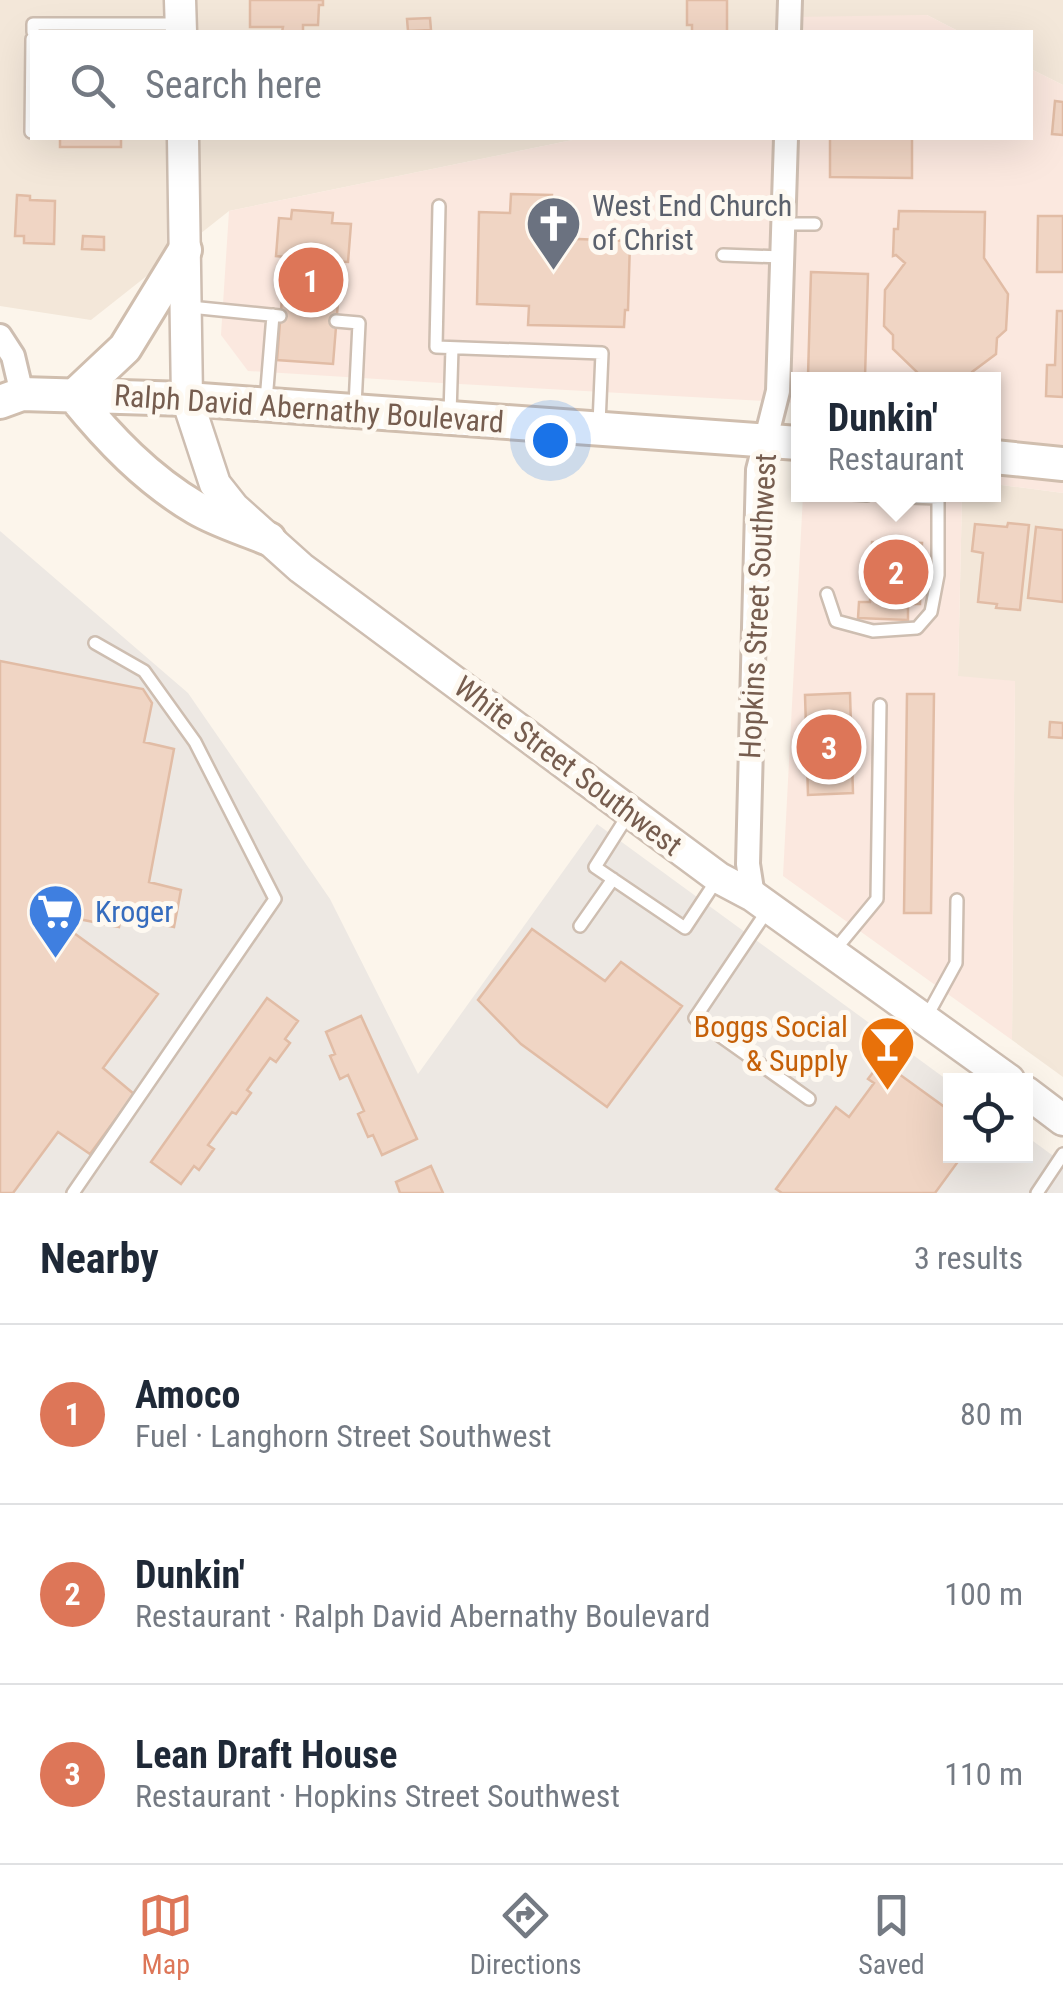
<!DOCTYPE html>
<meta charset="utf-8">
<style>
body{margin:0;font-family:"Roboto Condensed",sans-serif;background:#f2f2f3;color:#1f2937}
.controls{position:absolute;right:30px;bottom:30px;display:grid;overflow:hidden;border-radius:0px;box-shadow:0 10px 40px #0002}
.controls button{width:90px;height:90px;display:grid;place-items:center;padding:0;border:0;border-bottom:2px solid #e0e1e3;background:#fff;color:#1f2937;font:50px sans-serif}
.you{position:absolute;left:550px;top:440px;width:35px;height:35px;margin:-25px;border:8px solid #fff;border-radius:50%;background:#1a73e8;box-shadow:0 0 0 15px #1a73e833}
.badge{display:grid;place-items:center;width:65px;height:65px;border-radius:50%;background:#dd7658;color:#fff;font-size:32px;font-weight:700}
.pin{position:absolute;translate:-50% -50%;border:5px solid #fff;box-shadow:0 2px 10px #0006}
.popup{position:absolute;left:791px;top:372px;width:210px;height:130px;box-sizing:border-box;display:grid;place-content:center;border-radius:0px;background:#fff;filter:drop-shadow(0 2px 8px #0005);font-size:32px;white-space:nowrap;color:#747a83}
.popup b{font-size:38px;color:#1f2937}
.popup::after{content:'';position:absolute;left:50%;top:100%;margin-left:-20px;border:20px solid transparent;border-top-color:#fff}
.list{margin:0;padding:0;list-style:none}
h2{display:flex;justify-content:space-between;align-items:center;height:130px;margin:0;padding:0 40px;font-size:42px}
h2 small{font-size:32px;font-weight:400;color:#747a83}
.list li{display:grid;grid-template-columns:65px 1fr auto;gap:30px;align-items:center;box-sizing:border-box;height:180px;padding:0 40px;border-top:2px solid #e0e1e3}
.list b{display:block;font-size:38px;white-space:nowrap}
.list p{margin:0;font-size:32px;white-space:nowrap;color:#747a83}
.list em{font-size:32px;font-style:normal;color:#747a83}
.icon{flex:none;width:55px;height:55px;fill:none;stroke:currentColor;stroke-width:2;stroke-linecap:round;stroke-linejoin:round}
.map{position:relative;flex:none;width:1063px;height:1193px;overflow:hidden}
.search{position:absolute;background:#fff;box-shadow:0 10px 40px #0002;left:30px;right:30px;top:30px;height:110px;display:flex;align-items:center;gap:25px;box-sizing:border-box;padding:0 35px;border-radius:0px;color:#747a83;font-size:38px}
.sheet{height:670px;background:#fff}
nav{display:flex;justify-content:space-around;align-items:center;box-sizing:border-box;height:140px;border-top:2px solid #e0e1e3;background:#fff;font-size:28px;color:#747a83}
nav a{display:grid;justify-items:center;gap:5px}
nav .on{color:#dd7658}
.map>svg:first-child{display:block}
.residential{fill:#f3e7d9}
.commercial{fill:#fbe8df}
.industrial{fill:#ede8e3}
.building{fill:#f0d5c4;stroke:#e1bca5;stroke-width:2.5}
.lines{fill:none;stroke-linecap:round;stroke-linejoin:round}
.service-casing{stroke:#cebeb1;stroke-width:16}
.minor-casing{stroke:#cebeb1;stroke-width:28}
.tertiary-casing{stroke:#cebeb1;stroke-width:35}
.secondary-casing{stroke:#d0beae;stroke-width:38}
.service{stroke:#fff;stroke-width:11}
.minor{stroke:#fff;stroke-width:22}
.tertiary{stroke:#fff;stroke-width:30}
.secondary{stroke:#fff;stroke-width:32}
.labels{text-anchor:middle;stroke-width:10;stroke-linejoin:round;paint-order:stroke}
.worship-label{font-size:30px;fill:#5b616d;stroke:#fef9f1;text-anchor:start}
.street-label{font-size:30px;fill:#765d4f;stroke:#fef9f1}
.shop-label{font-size:30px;fill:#366cbe;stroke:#fef9f1;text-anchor:start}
.food-label{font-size:30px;fill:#c56008;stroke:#fef9f1;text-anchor:end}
</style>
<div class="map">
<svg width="1063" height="1193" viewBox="0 0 1063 1193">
<rect width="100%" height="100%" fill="#fcf5eb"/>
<path class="residential" d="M0 0H1063V85L1031 69 1030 32H960L927 15 782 32H32V138H582L229 211 91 320 0 306Z
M994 484 1063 493V1077L1012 1040 1015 682 958 677 962 495 994 494Z"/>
<path class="commercial" d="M927 15 960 32H782L787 17Z
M1031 69 1063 85V493L994 484V380H798V403L441 383 248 371 221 335 229 211 582 138H1030Z
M803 495H962L958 676 1015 681 1012 1040 783 876Z"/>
<path class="industrial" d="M0 531 188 693 330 899 418 1074 597 824 950 1082V1156H1026V1136L1063 1163V1193H0Z"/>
<path class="building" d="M250 0H323V5H319L318 25H303V32H282L283 27H250Z
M687 0H727V32H692V25H687Z
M430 18 431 30 408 31 407 19Z
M1055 101 1063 102V135L1052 134Z
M60 138H121V147H60Z
M830 138H912V178L830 177Z
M511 194 552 195 551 238 630 241 628 310H625L624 327 528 325 529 306 477 304 479 212 510 213Z
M17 195 30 196V200L55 201 54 244 24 243V236H15Z
M292 210 333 213 332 223 351 224 348 262 330 261 326 301 338 302 333 364 277 360 282 298 293 299 297 258 276 256 279 218 291 219Z
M899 211 985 212 984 258 1008 294 1006 330 997 338 996 354 972 372 971 380H917V372L893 349V335L884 326 885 290 905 263 896 255 893 256 894 229H898Z
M1038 216H1063V272H1037Z
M83 236 104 237V250L82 249Z
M811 272 868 274 865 377 808 376Z
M1057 311H1063V397L1046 396 1047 365H1055Z
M1008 523 1029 525 1020 610 996 608 997 604 978 602 983 553 972 551 975 524 1007 527Z
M1036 527 1063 530V602L1028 598Z
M872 542 922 543 920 604H908V620L858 618 859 602H870Z
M0 661 143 689 152 703 144 742 174 749 149 882 181 890 174 927 121 916 119 927 58 915 56 920 158 994 103 1068 134 1094 90 1154 58 1132 13 1193H0Z
M850 693 853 793 808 795 805 695Z
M907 694H934L931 913H904Z
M1050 722 1063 723V738L1049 737Z
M532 929 605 981 621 962 682 1006 607 1107 521 1044 478 1000Z
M267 998 298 1021 285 1039 290 1043 276 1062 270 1058 247 1090 251 1093 236 1114 232 1112 208 1145 214 1149 199 1170 194 1166 181 1184 151 1162Z
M361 1016 417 1139 382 1155 373 1135 368 1137 358 1114 364 1111 348 1075 340 1079 330 1056 335 1054 326 1032Z
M881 1070 895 1080 899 1074 950 1111V1156H962L935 1193H782L776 1189 836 1107 849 1117 874 1083 868 1079 874 1071 878 1074Z
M431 1166 443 1193H400L396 1182Z"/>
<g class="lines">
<defs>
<path id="service" d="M33 32V24H177
M31 132 32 39
M439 206 436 347 602 353 599 424
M783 224H815
M723 255 782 257
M190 307 280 316
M336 321 359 323 355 406
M266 401 273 315
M450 414 452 348
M852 494 867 495
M909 497 938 498
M827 594 836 621 873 631 917 628 931 612 938 575V494
M628 815 595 867 685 928 716 881
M767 911 695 1018 809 1099
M580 926 613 879
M834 951 877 899 880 705
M927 1016 956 963 957 900
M73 1193 275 899 195 742 144 671 95 643
M1037 1193 1063 1154"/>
<path id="minor" d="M789 32 790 0
M0 336 13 356 22 394
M753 896 748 864 758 470 778 391 786 138"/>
<path id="tertiary" d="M180 0 181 32
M183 138 187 399 215 484 234 508 301 568 719 878 753 896 1009 1080
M1026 1092 1063 1120"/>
<path id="secondary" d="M74 396C109 439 147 479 196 508 218 521 245 529 269 539
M74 396 125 348 185 250
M0 402 22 394 187 399 798 443
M994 457 1063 464"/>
</defs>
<use href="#service" class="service-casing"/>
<use href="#minor" class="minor-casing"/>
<use href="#tertiary" class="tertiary-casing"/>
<use href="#secondary" class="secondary-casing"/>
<use href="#service" class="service"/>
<use href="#minor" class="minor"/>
<use href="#tertiary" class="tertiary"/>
<use href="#secondary" class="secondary"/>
</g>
<defs>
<symbol id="church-pin" viewBox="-11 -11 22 30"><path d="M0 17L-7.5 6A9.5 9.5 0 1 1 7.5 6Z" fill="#6b7280" stroke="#fef9f1"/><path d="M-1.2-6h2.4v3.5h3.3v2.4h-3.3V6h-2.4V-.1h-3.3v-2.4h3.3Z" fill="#fff"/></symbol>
<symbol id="supermarket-pin" viewBox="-11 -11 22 30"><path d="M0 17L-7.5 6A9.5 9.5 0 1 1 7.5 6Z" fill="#3f7fe0" stroke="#fef9f1"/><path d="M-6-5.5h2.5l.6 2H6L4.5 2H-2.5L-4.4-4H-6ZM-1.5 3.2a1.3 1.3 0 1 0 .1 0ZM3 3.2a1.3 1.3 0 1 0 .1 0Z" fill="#fff"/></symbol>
<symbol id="bar-pin" viewBox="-11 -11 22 30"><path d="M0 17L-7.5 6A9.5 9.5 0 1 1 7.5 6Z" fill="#e8710a" stroke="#fef9f1"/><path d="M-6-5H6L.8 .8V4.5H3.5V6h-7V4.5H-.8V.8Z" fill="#fff"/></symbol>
</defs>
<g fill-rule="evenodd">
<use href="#church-pin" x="522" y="192" width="63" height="86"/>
<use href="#supermarket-pin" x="24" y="880" width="63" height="86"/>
<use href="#bar-pin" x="856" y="1012" width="63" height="86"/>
</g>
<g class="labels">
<g class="worship-label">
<text x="592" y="216">West End Church<tspan x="592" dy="34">of Christ</tspan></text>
</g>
<g class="street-label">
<text transform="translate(309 409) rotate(4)" y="10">Ralph David Abernathy Boulevard</text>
<text transform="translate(758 606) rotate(-87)" y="10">Hopkins Street Southwest</text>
<text transform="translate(568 766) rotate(37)" y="10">White Street Southwest</text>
</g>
<g class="shop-label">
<text x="95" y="922">Kroger</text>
</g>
<g class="food-label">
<text x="848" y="1037">Boggs Social<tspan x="848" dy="34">&amp; Supply</tspan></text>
</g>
</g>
</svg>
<div class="controls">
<button><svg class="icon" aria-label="locate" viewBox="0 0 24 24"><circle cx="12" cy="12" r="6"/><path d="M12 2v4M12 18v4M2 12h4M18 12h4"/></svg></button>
</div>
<div class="you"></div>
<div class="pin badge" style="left:311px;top:280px">1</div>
<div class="pin badge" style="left:896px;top:572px">2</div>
<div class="popup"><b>Dunkin'</b>Restaurant</div>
<div class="pin badge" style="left:829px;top:747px">3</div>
<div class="search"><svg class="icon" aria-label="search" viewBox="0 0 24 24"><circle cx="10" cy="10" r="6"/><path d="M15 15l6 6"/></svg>Search here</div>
</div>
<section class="sheet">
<h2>Nearby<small>3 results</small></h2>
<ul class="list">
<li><span class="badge">1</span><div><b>Amoco</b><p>Fuel · Langhorn Street Southwest</p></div><em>80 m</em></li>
<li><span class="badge">2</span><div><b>Dunkin'</b><p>Restaurant · Ralph David Abernathy Boulevard</p></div><em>100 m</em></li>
<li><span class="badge">3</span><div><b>Lean Draft House</b><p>Restaurant · Hopkins Street Southwest</p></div><em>110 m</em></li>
</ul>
</section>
<nav>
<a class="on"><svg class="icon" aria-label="map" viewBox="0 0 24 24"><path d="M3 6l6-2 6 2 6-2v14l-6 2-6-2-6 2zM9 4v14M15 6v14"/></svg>Map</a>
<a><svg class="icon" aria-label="directions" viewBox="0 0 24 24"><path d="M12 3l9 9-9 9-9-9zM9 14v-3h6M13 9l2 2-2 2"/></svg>Directions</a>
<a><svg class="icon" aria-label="saved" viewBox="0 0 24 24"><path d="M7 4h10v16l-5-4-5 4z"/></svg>Saved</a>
</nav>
